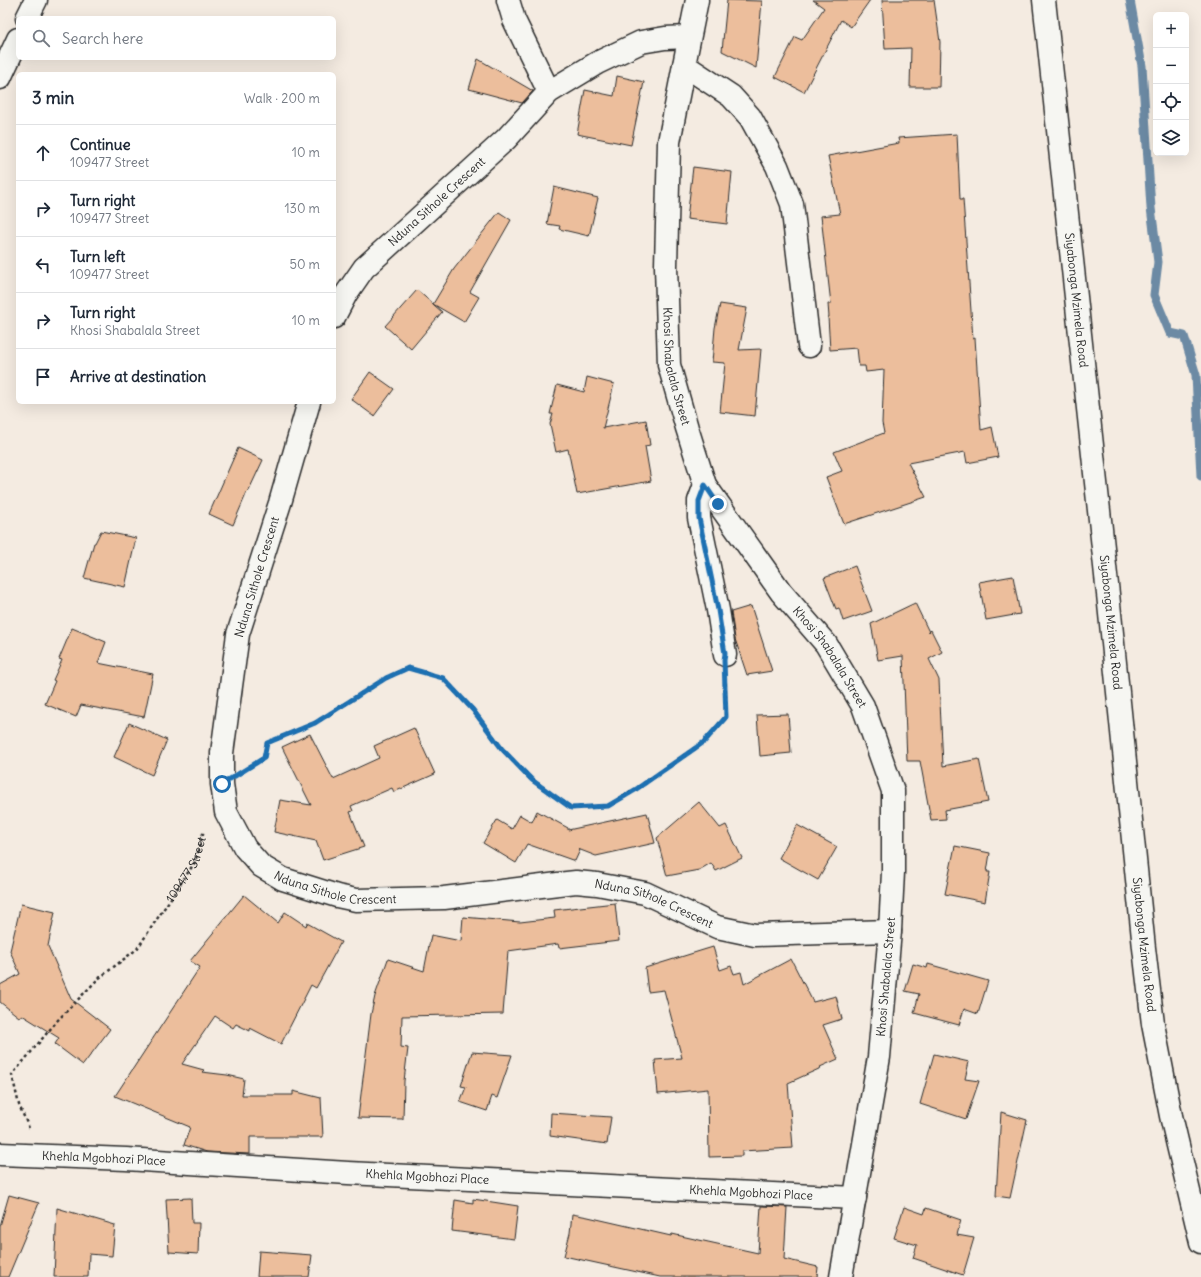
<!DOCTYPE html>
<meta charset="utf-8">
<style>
body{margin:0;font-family:Delius,sans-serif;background:#f6f6f7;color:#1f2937}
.controls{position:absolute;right:12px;top:12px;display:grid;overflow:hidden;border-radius:6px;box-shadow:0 4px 16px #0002}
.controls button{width:36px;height:36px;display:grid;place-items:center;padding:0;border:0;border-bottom:1px solid #e0e1e3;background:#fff;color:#1f2937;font:20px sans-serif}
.stop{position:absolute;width:12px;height:12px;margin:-9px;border:3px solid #1f6fb2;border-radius:50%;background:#fff}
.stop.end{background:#1f6fb2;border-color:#fff;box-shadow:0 1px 4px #0008}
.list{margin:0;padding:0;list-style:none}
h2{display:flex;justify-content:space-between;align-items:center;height:52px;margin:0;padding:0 16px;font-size:17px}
h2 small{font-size:13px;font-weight:400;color:#747a83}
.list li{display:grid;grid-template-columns:26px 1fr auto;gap:12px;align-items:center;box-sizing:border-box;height:56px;padding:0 16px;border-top:1px solid #e0e1e3}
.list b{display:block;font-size:15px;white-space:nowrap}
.list p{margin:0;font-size:13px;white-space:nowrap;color:#747a83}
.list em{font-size:13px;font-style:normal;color:#747a83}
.icon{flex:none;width:22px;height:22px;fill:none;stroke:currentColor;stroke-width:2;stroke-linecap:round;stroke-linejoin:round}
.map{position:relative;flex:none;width:1201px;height:1277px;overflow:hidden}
.search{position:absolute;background:#fff;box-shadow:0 4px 16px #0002;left:16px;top:16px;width:320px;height:44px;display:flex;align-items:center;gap:10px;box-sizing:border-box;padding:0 14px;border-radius:6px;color:#747a83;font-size:15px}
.panel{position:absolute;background:#fff;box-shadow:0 4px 16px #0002;left:16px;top:72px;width:320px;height:332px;border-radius:6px}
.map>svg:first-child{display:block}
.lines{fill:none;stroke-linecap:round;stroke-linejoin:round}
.stream{stroke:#6c8aa4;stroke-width:9}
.building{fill:#ecbe9c;stroke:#2b2b2b}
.minor-casing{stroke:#2b2b2b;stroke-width:25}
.tertiary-casing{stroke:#2b2b2b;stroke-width:25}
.path{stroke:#2b2b2b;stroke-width:2.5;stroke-dasharray:3 3;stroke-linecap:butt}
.minor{stroke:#f6f6f2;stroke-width:22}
.tertiary{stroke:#f6f6f2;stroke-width:22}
.route{stroke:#1f6fb2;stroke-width:5}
.labels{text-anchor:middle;stroke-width:3;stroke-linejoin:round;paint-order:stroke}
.street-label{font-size:12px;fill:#2b2b2b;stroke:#f6f6f2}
</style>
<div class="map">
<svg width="1201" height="1277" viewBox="0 0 1201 1277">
<rect width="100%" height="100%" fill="#f4ebe1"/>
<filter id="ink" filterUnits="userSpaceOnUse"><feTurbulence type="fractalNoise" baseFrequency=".025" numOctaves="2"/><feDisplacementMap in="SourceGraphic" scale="8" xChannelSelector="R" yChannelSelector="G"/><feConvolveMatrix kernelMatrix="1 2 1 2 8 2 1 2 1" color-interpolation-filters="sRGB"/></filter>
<g filter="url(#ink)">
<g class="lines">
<path class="stream" d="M1130 0 1142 66 1151 208 1158 262 1154 295 1170 333 1184 336 1196 375 1201 476"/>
</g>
<path class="building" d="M727 0 762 1 756 68 722 51Z
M813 0H870L851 27 841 20 804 92 775 77 795 37 802 40 824 8Z
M882 0H934L940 42 939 87H910L911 48 885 49Z
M478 59 533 91 522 103 469 89Z
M617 76 644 82 631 145 577 134 585 90 614 96Z
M957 134 960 199H963L973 339 975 338 981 430 992 427 998 457 967 463 965 452 908 463 926 497 844 524 826 477 842 471 834 452 884 433 882 423 884 370 866 372 865 366H859L857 348 830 350 828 317H829L828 304H831L821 216 840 214 828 156 899 143 898 138Z
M693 167 732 172 727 224 687 219Z
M554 187 598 198 589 236 559 229 560 226 547 224Z
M499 212 511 220 470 292 479 297 464 322 433 304 454 269Z
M417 290 442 312 411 349 385 326Z
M720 304 747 308 739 350 761 349 755 416 720 412 725 363 712 362 715 328Z
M370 372 394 389 374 416 351 399Z
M587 377 614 384 603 428 646 420 650 445 645 446 651 481 577 494 568 449 556 452 550 424 553 414H550L557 385 584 392Z
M238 448 263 460 248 492H247L233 525 209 514Z
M101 531 136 538 125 587 84 578 94 543H95Z
M855 566 872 611 843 621 839 608 836 609 824 578Z
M1013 576 1020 614 986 620 979 582Z
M915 603 929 632 931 630 942 652 929 659 939 680 943 766 979 759 988 802 945 810 946 819 931 820 920 761H907L903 656 878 660 871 624Z
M751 606 772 671 747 675 735 639 731 612Z
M72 628 106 642 98 663 153 674 144 717 81 705 76 717 45 704 55 681 53 680 62 660 59 659Z
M788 714 791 753 760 756 757 715Z
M129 723 167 740 152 775 114 757Z
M414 728 435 774 394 792 392 788 351 806 353 811 350 812 364 847 323 860 316 841 274 832 280 800 311 805 282 747 310 734 333 779 379 758 374 746Z
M699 802 720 828 726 825 742 858 716 871 711 863 699 870 667 876 657 838Z
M537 811 568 828V830L647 813 655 843 596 856 578 849 580 850 575 861 527 844 516 863 483 843 497 820 512 829 520 815 532 822Z
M797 825 837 847 818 880 779 858Z
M955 846 990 853 987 872H990L985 902 945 894Z
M244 895 278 923 285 912 306 926 307 923 341 942 316 988 311 985 281 1044 250 1028V1031L236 1024 233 1028 215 1016 182 1064 204 1070 202 1072 227 1075 244 1079 242 1095H293V1091L321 1098 323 1137H250V1154L207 1152 184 1145 190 1127 115 1096 200 967 190 961Z
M615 903 619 941 559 948 558 944 508 951 503 1014 402 1016 401 1047 408 1048 404 1081 403 1119 358 1118 371 1014 375 996 388 959 424 971 431 935 461 941 463 917 520 922 555 918 554 910Z
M21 904 55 912 48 946 71 999 110 1029 83 1065 55 1044 59 1038 22 1015 19 1017 0 1002V985L20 974 10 951Z
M713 947 720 970 731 966 734 974 741 972 744 984 791 959 813 1002 836 996 842 1019 823 1025 838 1059 820 1067 821 1068 788 1083 793 1148 742 1151V1156L709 1157 708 1089 658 1094 655 1060 682 1058 664 990 648 992 645 968Z
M913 964 927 968 928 964 988 981 978 1014 964 1009 959 1025 914 1013 919 994 905 991Z
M472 1052 512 1055 497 1098 492 1096 487 1111 460 1102 466 1087 461 1086Z
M934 1054 969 1062 965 1079 979 1081 966 1119 920 1104Z
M1001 1112 1027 1120 1010 1198 996 1196Z
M551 1113 611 1117 607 1144 550 1136Z
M9 1195 39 1203 8 1277H0V1226Z
M191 1198 192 1223H199L198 1254 169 1252 166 1199Z
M473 1199 518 1206 514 1239 452 1231 455 1200 473 1203Z
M761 1206 787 1207 784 1259 818 1267 817 1277H660L564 1256 570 1233 572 1214 588 1217 671 1236 672 1234 758 1253Z
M904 1207 924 1214 926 1208 961 1220 957 1235 974 1238 963 1275 913 1258 917 1245 894 1238Z
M57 1208 115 1225 112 1256 89 1254 88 1277H54Z
M259 1251 312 1255 309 1277H257Z"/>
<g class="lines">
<defs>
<g id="minor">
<path d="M508 0 514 20 549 92"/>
<path id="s2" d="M697 0 684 65 669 142 666 266 669 365 687 428 705 485 781 592 826 644 863 706 893 791V872L890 931 879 1057 841 1277"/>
<path d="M27 18 36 0"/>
<path d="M684 65 731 96 750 117 777 166 792 204 809 346"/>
<path d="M0 78 18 39"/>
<path id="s3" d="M334 317 346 294 364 268 506 139 549 92 597 63 641 42 665 38 689 37"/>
<path id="s4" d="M309 402 280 503 238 634 222 753V784L226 812 245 848 261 866 283 879 337 896 356 900 444 898 558 884 576 882 597 884 645 893 717 927 755 935 890 931"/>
<path d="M705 485 699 501V518L718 610 725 655"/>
<path id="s5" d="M0 1154 126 1159 348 1173 855 1198"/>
</g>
<g id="tertiary">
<path id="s6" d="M1044 0 1108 594 1144 948 1153 1024 1171 1116 1201 1242"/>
</g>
</defs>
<use href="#minor" class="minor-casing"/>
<use href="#tertiary" class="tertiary-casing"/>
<g class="path">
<path d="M249 767 264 758 267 743 315 723 386 678 408 668 443 678 473 710 502 749 532 780 571 808 608 806 635 790 704 742 726 717 725 682"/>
<path id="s1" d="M29 1128 19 1105 12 1075 57 1021 98 979 137 949 195 862 204 830"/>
</g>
<use href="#minor" class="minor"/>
<use href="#tertiary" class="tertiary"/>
</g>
</g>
<g class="lines" filter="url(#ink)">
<path class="route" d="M222 784 264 758 267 743 315 723 386 678 408 668 443 678 473 710 502 749 532 780 571 808 608 806 635 790 704 742 726 717 724 660 725 654 718 610 699 518V501L705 485 718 504"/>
</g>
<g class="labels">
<g class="street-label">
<text dy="4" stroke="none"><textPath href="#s3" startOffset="156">Nduna Sithole Crescent</textPath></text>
<text dy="4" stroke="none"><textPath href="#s6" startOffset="302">Siyabonga Mzimela Road</textPath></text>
<text dy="4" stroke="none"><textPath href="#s2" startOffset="370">Khosi Shabalala Street</textPath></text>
<text transform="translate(257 577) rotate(-73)" y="4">Nduna Sithole Crescent</text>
<text dy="4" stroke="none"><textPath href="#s6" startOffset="626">Siyabonga Mzimela Road</textPath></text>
<text dy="4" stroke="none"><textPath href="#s2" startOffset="706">Khosi Shabalala Street</textPath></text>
<text dy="4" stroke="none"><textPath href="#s1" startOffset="328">109477 Street</textPath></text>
<text dy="4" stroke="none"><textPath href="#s4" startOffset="566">Nduna Sithole Crescent</textPath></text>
<text dy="4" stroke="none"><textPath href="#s4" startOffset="891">Nduna Sithole Crescent</textPath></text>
<text dy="4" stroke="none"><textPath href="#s6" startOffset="950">Siyabonga Mzimela Road</textPath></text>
<text transform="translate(886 977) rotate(-85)" y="4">Khosi Shabalala Street</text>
<text dy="4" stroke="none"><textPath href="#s5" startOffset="104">Khehla Mgobhozi Place</textPath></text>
<text dy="4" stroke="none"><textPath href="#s5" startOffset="428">Khehla Mgobhozi Place</textPath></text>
<text dy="4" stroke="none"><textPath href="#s5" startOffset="752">Khehla Mgobhozi Place</textPath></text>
</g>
</g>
</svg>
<div class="controls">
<button>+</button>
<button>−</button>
<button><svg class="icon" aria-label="locate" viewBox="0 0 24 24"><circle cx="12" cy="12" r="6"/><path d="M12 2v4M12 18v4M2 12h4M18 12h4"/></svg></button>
<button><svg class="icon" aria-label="layers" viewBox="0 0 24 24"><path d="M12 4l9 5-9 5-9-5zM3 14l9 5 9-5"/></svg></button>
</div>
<div class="stop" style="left:222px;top:784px"></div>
<div class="stop end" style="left:718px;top:504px"></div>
<div class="search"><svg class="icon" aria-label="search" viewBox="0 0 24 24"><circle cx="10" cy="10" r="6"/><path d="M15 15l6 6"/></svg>Search here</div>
<section class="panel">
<h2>3 min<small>Walk · 200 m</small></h2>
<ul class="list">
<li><svg class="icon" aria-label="ahead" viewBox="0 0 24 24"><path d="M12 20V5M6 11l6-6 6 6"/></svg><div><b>Continue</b><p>109477 Street</p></div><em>10 m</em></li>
<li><svg class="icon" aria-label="right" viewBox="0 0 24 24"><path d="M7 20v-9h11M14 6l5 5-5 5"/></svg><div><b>Turn right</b><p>109477 Street</p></div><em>130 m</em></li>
<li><svg class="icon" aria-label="left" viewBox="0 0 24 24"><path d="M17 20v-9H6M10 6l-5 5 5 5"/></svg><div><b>Turn left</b><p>109477 Street</p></div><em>50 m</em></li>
<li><svg class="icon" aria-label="right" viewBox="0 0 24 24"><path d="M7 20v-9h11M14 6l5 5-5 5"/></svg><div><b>Turn right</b><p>Khosi Shabalala Street</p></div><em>10 m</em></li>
<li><svg class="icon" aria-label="arrive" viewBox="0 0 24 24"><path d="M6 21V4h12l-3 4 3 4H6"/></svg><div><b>Arrive at destination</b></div></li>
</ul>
</section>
</div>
